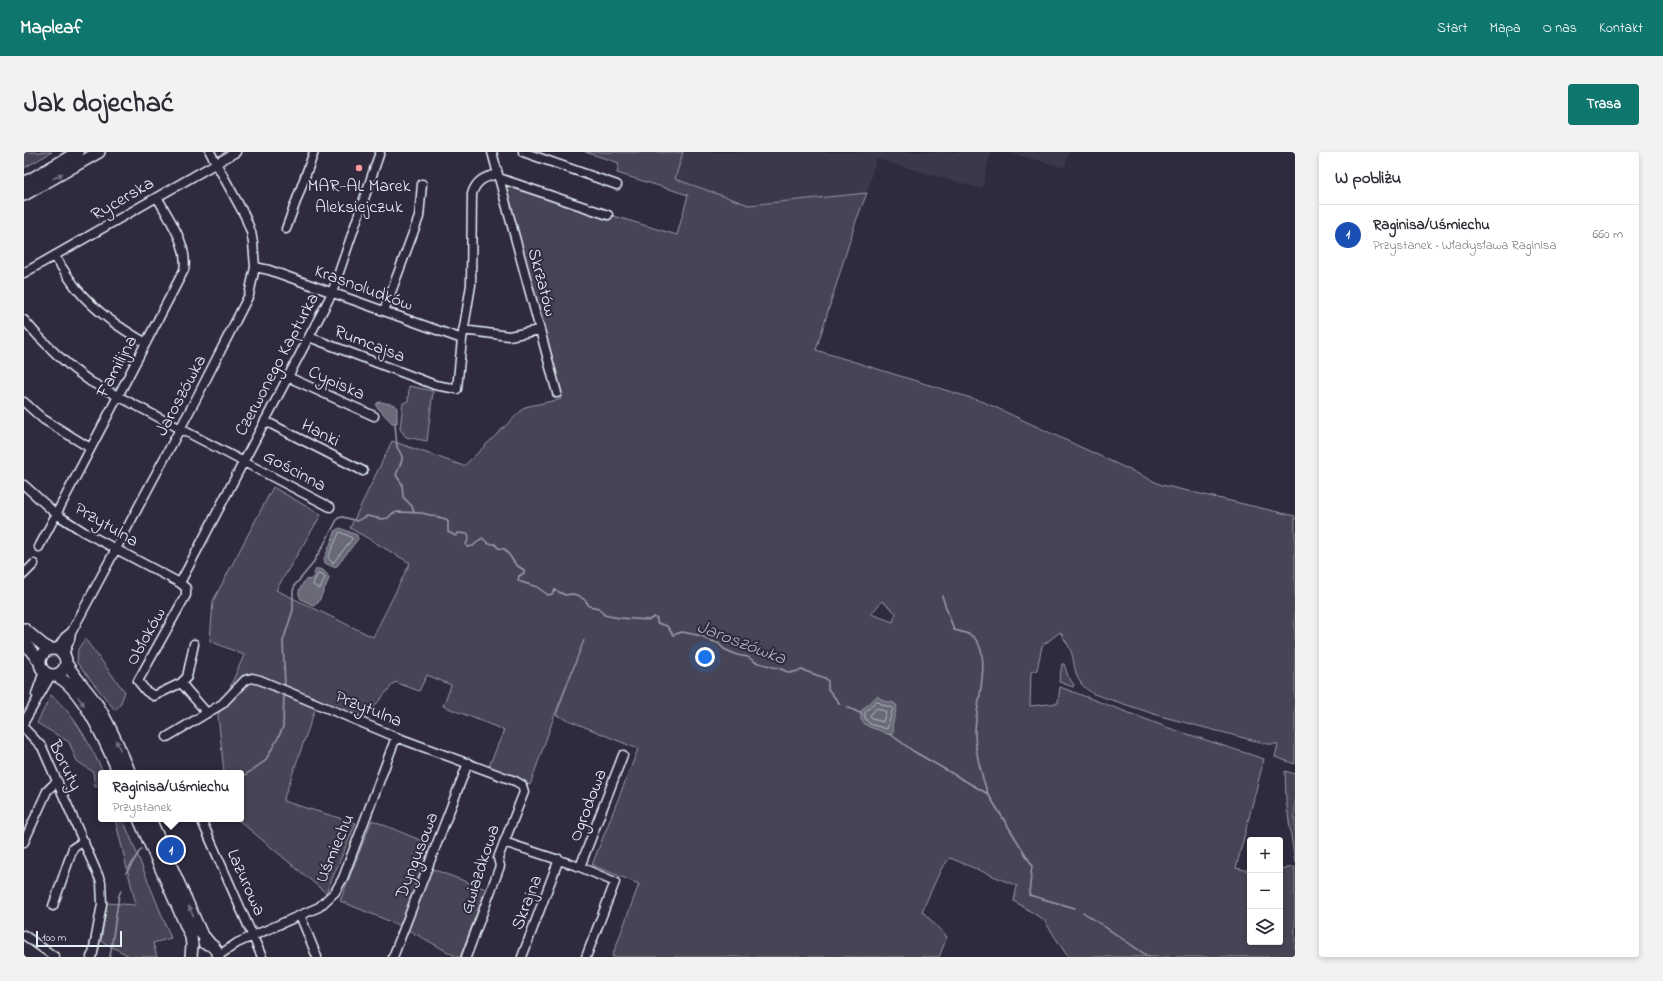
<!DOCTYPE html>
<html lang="pl">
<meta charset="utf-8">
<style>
body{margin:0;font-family:"Indie Flower",sans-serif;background:#f2f2f3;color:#2b2b33}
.controls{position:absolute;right:12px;bottom:12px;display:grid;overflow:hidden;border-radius:4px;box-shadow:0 2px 6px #0003}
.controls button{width:36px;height:36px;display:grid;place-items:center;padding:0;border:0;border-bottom:1px solid #e1e1e2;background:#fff;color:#2b2b33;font:20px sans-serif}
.scale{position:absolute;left:12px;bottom:10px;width:86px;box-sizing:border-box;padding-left:4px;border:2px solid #e8f1f8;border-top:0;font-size:11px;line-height:14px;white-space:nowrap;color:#e8f1f8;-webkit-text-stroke:3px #2f2a3d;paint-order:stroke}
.you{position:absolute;left:681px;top:505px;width:14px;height:14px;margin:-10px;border:3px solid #fff;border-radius:50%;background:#1a73e8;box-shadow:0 0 0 6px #1a73e833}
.badge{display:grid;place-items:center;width:26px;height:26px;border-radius:50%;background:#0f766e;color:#fff;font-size:13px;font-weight:700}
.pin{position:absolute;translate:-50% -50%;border:2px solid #fff;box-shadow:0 1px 4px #0006}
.popup{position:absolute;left:74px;top:618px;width:146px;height:52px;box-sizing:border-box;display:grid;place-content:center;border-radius:4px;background:#fff;filter:drop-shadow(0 1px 3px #0005);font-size:13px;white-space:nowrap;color:#7c7c81}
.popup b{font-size:15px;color:#2b2b33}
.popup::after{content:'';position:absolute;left:50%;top:100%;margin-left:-8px;border:8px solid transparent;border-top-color:#fff}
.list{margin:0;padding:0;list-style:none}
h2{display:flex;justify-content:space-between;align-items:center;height:52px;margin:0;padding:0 16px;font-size:17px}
h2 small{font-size:13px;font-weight:400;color:#7c7c81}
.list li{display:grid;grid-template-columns:26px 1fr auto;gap:12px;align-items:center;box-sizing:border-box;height:60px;padding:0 16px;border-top:1px solid #e1e1e2}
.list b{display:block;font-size:15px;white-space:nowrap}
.list p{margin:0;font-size:13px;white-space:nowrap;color:#7c7c81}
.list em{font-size:13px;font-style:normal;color:#7c7c81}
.icon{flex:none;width:22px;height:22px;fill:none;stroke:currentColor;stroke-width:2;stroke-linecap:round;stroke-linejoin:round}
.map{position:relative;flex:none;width:1271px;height:805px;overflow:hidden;border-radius:4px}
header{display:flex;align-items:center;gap:24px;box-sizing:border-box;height:56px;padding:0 20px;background:#0f766e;color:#fff}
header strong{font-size:19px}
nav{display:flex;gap:22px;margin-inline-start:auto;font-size:14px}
.intro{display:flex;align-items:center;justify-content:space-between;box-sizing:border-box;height:96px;padding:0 24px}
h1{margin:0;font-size:28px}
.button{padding:10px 18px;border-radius:4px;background:#0f766e;color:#fff;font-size:14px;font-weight:700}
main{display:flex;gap:24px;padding:0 24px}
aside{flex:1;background:#fff;border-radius:4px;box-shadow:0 2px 6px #0003}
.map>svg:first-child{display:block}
.built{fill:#3b3749}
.green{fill:#464455;stroke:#979aa6;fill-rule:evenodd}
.water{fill:#696978;stroke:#9c9fab}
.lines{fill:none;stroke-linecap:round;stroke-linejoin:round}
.shore{stroke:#b5bbc5;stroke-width:1}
.stream{stroke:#9c9fab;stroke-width:1.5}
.minor-casing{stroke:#e8f1f8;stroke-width:11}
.major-casing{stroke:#e8f1f8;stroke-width:14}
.minor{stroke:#2f2a3d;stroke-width:8}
.major{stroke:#2f2a3d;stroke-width:11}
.oneway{fill:#70707e}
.poi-dot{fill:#ff9aa2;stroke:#2f2a3d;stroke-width:1.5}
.labels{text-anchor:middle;stroke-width:4;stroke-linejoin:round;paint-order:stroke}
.poi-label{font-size:18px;fill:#e8f1f8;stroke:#2f2a3d}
.street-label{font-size:18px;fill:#e8f1f8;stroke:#2f2a3d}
.water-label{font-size:19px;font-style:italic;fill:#afb4be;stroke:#2f2a3d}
</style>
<header>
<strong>Mapleaf</strong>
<nav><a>Start</a><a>Mapa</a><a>O nas</a><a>Kontakt</a></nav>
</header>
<div class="intro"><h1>Jak dojechać</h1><a class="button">Trasa</a></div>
<main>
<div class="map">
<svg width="1271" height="805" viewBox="0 0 1271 805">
<rect width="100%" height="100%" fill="#2f2a3d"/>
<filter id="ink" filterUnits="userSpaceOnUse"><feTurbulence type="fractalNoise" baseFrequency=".025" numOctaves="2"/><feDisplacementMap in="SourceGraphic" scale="8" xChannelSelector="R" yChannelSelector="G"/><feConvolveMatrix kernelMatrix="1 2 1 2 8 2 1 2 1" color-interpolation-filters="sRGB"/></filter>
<g filter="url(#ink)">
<path class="built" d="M659 0H967L958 37 852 7 843 41 725 53 650 27Z
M983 0H1047L1044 3 1041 16Z"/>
<path class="green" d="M0 0H28L0 16Z
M561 0H659L651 27 725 53 843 41 832 69 792 198 960 250 1138 333 1271 364V612L1251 605 1254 592H1243L1136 564 1070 542C1051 531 1052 521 1048 502 1046 495 1040 487 1036 480L1018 494 1013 518 1007 520 1006 554 1034 551 1036 535 1145 576 1240 607 1212 716 1226 719V790H1256V717L1271 715V805H1044L1020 768 990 749 993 734 926 706 917 717 898 759 923 785 915 805H588L615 732 568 713 614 597 532 563 560 488 530 565 506 633 463 619 480 578 419 554 427 533 403 523 395 539 371 530 337 570 293 552 259 649 332 671 302 741 213 667H217V621H200L194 563 220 503 186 489 189 449 249 335 297 363 252 438 349 485 386 411 326 376 368 289 440 314 501 255 537 247 480 31 653 83 664 43 593 21 595 11ZM858 449 872 461 869 470 847 462Z
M385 234 409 239 403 289 382 285 376 277 379 251 384 249Z
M61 487 101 540 96 553 91 558 53 511 54 497Z
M1038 512H1040L1044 524 1050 533 1049 535 1035 530Z
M27 543C54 566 64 591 80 621H77V634L71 635 69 620 53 609 45 590 13 571Z
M1261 619 1271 622V711L1262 648Z
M91 667H99L147 786 129 791 133 805H107L77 789 83 751 112 753Z
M348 668 408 693 400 714 462 737 436 805H433L377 774 316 749Z"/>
<path class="water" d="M357 250 371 253 373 256V271H368L352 254 353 251Z
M316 376 333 383 334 387 313 414 309 415 301 411 300 407 312 378Z
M292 417C298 416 304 421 305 427L294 451 288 453 277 447C272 439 277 435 281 428L288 427Z
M853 544 860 549 870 551 873 554 868 574 870 579 867 583C862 582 861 581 857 579 847 575 845 577 837 568V559Z"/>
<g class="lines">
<path class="shore" d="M316 380 327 385 328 387 309 411 304 406Z
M294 422 299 423 301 426 296 437 289 433Z
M853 549 859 553 869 556 863 577 846 572 841 566V560Z
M853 556 862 560 859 570 849 567 846 564Z"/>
<path class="stream" d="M371 272 373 295 378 304V308L372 323 378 332 379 345 388 354 390 361
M918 444 930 478C935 479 943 481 948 484 971 501 950 557 951 582 951 599 958 626 964 642
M261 535 259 489 269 458V439L271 433 287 414 299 394 314 366 319 365 333 369 343 364 358 367 364 366 369 361 375 360 398 361 422 367 424 370V380L432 384 434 381 444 382 445 385 442 393 443 395 449 394 458 386 465 392H471L474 396 481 397 492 413 500 418V421L495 424 494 429 513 435 524 443 528 442 531 438 541 443 548 442 554 443 562 449 565 454 575 456 580 463 595 466 625 468 630 465 633 467V471L643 474 649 483 658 480 678 484 684 488 694 491 700 497 713 503 724 505 731 510 757 517 766 521 778 518 801 526 804 529V537L816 552
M823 555 838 562
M866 582 889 599 964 642 1008 713 1005 743 1051 756
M217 626 241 609 254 586 259 575 260 541
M143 669 145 667
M102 721 117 697
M1059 760 1125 805
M86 805 95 743 97 739"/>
<defs>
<path id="minor" d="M468 0 533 241
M499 0 593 33
M475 26 584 63
M262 77 290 0
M30 104C38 115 45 127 53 137 72 160 96 176 122 191
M231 115 245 118 438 187
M0 121 212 0
M360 159 395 65 398 32
M0 168C20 192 41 212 67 230L306 355
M439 178 485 184 515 178
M285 185 411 233 433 237 438 187 447 133 448 42C452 28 461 25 474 22
M264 225 350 264
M0 250 19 267 66 296
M241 269 339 319
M0 333 32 362 60 380 156 431 162 436V443L114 529 122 539 130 544 157 531 163 525 170 492
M15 395 160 118C165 94 144 65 133 45
M0 422 10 412
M156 431 308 141 356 0
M33 497 41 485 46 481
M40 502 46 487 47 481 173 245 225 143 231 115 229 91 227 80 221 64 186 0
M12 542 19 522V518
M183 561 198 552 221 528 228 526 236 528 372 585 491 629 498 633 500 640 474 706 476 714 442 805
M0 570 27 523
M0 576 18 595 77 730 78 752 69 801 67 805
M143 585 183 561 157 531
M177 667 238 805
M0 690 23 639 29 633 34 630
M480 690 556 715 599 603
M556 715 591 730 562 805
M29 754 49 696 60 689
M276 763 293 805
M0 783 31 805
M194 804 213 791 295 755 311 740 319 726 372 585
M369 805 444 611
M498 805 535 707"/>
<path id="major" d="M0 31 54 0
M0 43 75 0
M0 477 19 493 26 497
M0 490 15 509
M16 510a13 13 0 1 1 26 0a13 13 0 1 1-26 0Z
M42 511C51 526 64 539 74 554 87 575 96 598 106 621
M30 523C58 533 83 594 95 621
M115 667 167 785 168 793 167 805
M126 667 177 781 186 792
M180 791C189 792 193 797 194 805"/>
</defs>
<use href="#minor" class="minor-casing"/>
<use href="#major" class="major-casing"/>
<use href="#minor" class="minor"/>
<use href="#major" class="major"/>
</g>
<defs><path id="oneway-solid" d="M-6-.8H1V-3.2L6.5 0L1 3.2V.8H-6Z"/></defs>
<g class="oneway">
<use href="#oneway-solid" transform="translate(34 24) rotate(-30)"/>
<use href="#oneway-solid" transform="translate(57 549) rotate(54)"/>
<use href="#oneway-solid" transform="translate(94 593) rotate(-113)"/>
<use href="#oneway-solid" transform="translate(167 759) rotate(-114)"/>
</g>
</g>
<circle class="poi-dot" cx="335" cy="16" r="4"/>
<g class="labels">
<g class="poi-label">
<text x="335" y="39">MAR-AL Marek<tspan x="335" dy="21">Aleksiejczuk</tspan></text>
</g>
<g class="street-label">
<text transform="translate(98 46) rotate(-30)" y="6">Rycerska</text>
<text transform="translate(519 130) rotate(75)" y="6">Skrzatów</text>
<text transform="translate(340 135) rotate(20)" y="6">Krasnoludków</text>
<text transform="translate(346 191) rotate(21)" y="6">Rumcajsa</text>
<text transform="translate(252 212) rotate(-62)" y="6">Czerwonego Kapturka</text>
<text transform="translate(92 214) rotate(-62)" y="6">Familijna</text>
<text transform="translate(313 230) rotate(24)" y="6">Cypiska</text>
<text transform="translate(156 243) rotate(-62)" y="6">Jaroszówka</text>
<text transform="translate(297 280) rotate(27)" y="6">Hanki</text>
<text transform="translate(271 318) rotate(28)" y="6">Gościnna</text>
<text transform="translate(83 372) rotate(30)" y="6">Przytulna</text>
<text transform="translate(121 484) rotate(-61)" y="6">Obłoków</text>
<text transform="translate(345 556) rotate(22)" y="6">Przytulna</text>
<text transform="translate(42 613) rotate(64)" y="6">Boruty</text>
<text transform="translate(563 653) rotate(-69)" y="6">Ogrodowa</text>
<text transform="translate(310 696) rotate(-67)" y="6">Uśmiechu</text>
<text transform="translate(392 703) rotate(-69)" y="6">Dyngusowa</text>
<text transform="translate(455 717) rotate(-72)" y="6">Gwiazdkowa</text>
<text transform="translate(223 730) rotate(66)" y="6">Lazurowa</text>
<text transform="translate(502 750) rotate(-69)" y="6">Skrajna</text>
</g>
<g class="water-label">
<text transform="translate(718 489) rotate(21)" y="7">Jaroszówka</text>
</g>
</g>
</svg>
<div class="controls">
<button>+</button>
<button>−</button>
<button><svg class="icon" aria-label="layers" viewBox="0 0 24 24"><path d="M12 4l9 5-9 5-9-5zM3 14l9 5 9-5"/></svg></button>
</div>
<div class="scale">100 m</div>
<div class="you"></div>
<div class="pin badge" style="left:147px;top:698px;background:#1a4fb4">1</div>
<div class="popup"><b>Raginisa/Uśmiechu</b>Przystanek</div>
</div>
<aside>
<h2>W pobliżu<small></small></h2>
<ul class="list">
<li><span class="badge" style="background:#1a4fb4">1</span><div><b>Raginisa/Uśmiechu</b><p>Przystanek · Władysława Raginisa</p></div><em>660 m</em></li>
</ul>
</aside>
</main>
